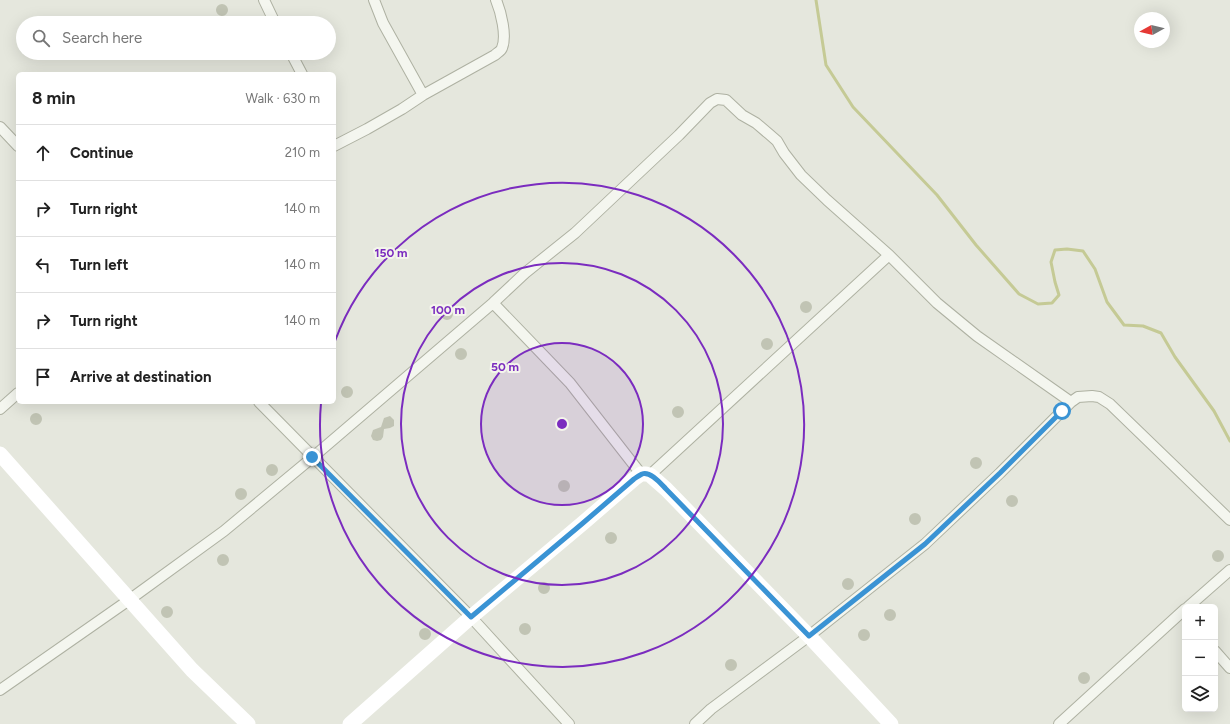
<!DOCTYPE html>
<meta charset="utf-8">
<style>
body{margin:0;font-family:Figtree,sans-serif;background:#f2f2f2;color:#222}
.controls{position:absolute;right:12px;bottom:12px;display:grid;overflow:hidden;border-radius:6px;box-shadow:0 4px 16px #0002}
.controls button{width:36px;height:36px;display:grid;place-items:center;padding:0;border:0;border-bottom:1px solid #e0e0e0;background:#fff;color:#222;font:20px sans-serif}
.compass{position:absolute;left:1134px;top:12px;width:36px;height:36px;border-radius:50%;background:#fff;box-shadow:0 4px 16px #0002;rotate:262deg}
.stop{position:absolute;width:12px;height:12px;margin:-9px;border:3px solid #3a93d4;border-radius:50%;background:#fff}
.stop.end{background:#3a93d4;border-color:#fff;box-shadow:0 1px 4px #0008}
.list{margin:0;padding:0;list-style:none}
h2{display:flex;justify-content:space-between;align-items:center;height:52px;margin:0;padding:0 16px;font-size:17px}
h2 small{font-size:13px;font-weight:400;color:#767676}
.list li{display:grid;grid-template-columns:26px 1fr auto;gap:12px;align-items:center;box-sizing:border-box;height:56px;padding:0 16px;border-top:1px solid #e0e0e0}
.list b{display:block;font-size:15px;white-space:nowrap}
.list em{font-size:13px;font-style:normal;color:#767676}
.icon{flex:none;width:22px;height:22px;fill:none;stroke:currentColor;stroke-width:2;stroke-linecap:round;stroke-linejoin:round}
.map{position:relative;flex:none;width:1230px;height:724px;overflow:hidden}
.search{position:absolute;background:#fff;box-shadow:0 4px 16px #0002;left:16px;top:16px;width:320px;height:44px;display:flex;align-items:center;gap:10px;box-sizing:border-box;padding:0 14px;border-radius:22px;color:#767676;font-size:15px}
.panel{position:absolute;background:#fff;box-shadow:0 4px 16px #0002;left:16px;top:72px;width:320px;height:332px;border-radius:6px}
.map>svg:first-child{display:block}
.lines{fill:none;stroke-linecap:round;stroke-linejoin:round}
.stream{stroke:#c5ca95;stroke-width:3}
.building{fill:#c1c4b4}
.street-casing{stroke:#aeb1a2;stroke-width:12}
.street{stroke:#f4f6ef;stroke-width:10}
.secondary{stroke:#fff;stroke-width:15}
.route{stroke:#3a93d4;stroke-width:5}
.ring{fill:none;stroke:#7b2cbf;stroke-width:2}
.centre{fill:#7b2cbf;stroke:#f4f5ec;stroke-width:2}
.ring-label{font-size:12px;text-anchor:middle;font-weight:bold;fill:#7b2cbf;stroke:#f4f5ec;stroke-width:4;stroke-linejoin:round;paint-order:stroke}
</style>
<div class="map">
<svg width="1230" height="724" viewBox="0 0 1230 724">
<rect width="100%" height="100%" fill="#e5e7dd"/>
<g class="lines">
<path class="stream" d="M816 0 826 65 853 107 937 195 976 245 1019 294 1038 304 1052 303 1059 295 1055 282 1051 262 1055 250 1067 249 1083 251 1095 269 1107 302 1124 325 1143 326 1161 333 1175 357 1214 411 1230 441"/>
</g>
<path class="building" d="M216 10a6 6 0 1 1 12 0a6 6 0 1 1-12 0Z
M800 307a6 6 0 1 1 12 0a6 6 0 1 1-12 0Z
M441 314a6 6 0 1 1 12 0a6 6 0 1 1-12 0Z
M761 344a6 6 0 1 1 12 0a6 6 0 1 1-12 0Z
M455 354a6 6 0 1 1 12 0a6 6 0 1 1-12 0Z
M341 392a6 6 0 1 1 12 0a6 6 0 1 1-12 0Z
M672 412a6 6 0 1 1 12 0a6 6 0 1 1-12 0Z
M30 419a6 6 0 1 1 12 0a6 6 0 1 1-12 0Z
M390 416 394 420V426L390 428 384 429 383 437 381 440 377 441 373 440 371 436 373 430 381 427 384 418Z
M970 463a6 6 0 1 1 12 0a6 6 0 1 1-12 0Z
M266 470a6 6 0 1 1 12 0a6 6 0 1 1-12 0Z
M558 486a6 6 0 1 1 12 0a6 6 0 1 1-12 0Z
M235 494a6 6 0 1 1 12 0a6 6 0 1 1-12 0Z
M1006 501a6 6 0 1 1 12 0a6 6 0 1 1-12 0Z
M909 519a6 6 0 1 1 12 0a6 6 0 1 1-12 0Z
M605 538a6 6 0 1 1 12 0a6 6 0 1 1-12 0Z
M1212 556a6 6 0 1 1 12 0a6 6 0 1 1-12 0Z
M217 560a6 6 0 1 1 12 0a6 6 0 1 1-12 0Z
M842 584a6 6 0 1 1 12 0a6 6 0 1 1-12 0Z
M538 588a6 6 0 1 1 12 0a6 6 0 1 1-12 0Z
M161 612a6 6 0 1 1 12 0a6 6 0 1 1-12 0Z
M884 615a6 6 0 1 1 12 0a6 6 0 1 1-12 0Z
M519 629a6 6 0 1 1 12 0a6 6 0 1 1-12 0Z
M419 634a6 6 0 1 1 12 0a6 6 0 1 1-12 0Z
M858 635a6 6 0 1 1 12 0a6 6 0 1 1-12 0Z
M725 665a6 6 0 1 1 12 0a6 6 0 1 1-12 0Z
M1078 678a6 6 0 1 1 12 0a6 6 0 1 1-12 0Z"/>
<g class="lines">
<defs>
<path id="street" d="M264 0 275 23
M374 0 383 23 423 95
M291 53 302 74
M0 127 18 146
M334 146 367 129 402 109 423 95 495 55C497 53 501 51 502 48 507 36 501 12 496 0
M493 303 570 383 641 474
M259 402 471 617 569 724
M0 409 18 393
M650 475 889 255
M1188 607 1230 570
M1215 651 1230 668
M0 690 129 600 224 531 313 457 493 303 525 273 575 233 679 135 710 103 717 99 726 100 742 115 756 123 769 134 777 141 784 153 801 175 827 200 889 255 937 303 977 336 1071 402
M695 724 711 709 809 636 925 544 1000 473 1071 402 1078 397 1092 396 1099 397 1110 404 1230 520
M1059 724 1185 609"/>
</defs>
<use href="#street" class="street-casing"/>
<use href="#street" class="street"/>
<path class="secondary" d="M0 454 192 670 248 724
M350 724 471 617 583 523 634 479 641 474H646L650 475 666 489 809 636 891 724"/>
</g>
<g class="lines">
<path class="route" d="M312 457 471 617 583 523 634 479C637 477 640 475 642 474 651 471 661 484 666 489L809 636 925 544 1000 473 1062 411"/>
</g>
<circle cx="562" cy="424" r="81" fill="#7b2cbf" fill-opacity=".12"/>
<g class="ring">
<circle cx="562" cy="424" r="81"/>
<circle cx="562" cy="424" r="161"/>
<path d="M335 341A242 242 0 1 1 321 403"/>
</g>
<circle cx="562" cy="424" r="6" class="centre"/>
<g class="ring-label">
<text x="391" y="257">150 m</text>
<text x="448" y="314">100 m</text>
<text x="505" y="371">50 m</text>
</g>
</svg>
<div class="controls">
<button>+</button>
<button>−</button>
<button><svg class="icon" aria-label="layers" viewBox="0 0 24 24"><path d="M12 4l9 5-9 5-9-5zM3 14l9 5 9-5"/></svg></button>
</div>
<svg class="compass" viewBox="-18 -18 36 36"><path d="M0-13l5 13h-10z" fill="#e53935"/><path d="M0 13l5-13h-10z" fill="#767676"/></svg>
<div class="stop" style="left:1062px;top:411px"></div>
<div class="stop end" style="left:312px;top:457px"></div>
<div class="search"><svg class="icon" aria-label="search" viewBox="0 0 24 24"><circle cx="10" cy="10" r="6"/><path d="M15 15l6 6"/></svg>Search here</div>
<section class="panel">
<h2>8 min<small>Walk · 630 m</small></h2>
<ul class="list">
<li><svg class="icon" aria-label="ahead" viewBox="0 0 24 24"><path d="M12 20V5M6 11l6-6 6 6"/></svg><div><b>Continue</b></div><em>210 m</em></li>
<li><svg class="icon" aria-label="right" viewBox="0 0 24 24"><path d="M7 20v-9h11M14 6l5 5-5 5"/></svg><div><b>Turn right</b></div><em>140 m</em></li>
<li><svg class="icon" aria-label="left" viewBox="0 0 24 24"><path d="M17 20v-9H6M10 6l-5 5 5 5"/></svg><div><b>Turn left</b></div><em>140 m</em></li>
<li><svg class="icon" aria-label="right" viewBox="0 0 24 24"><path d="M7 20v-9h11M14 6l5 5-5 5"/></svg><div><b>Turn right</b></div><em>140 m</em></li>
<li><svg class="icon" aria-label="arrive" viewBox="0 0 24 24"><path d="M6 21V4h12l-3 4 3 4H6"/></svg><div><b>Arrive at destination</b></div></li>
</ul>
</section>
</div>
